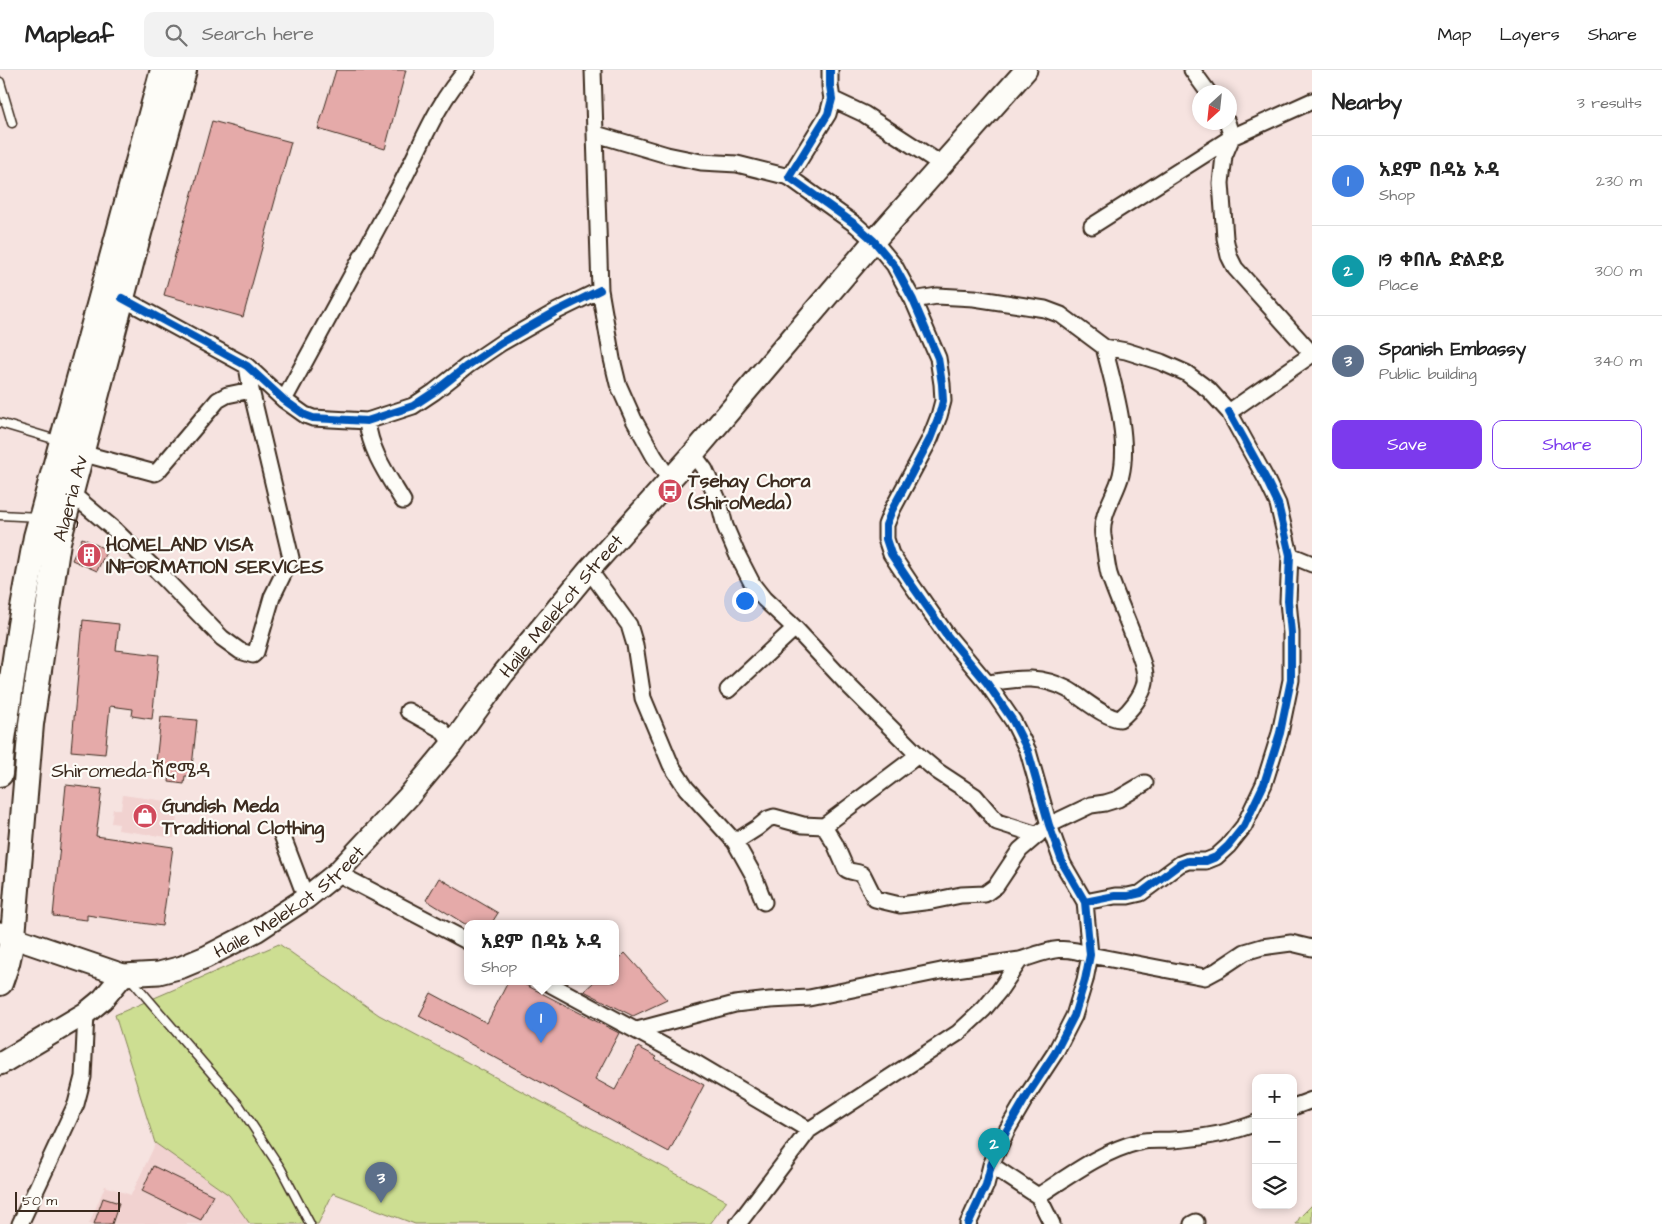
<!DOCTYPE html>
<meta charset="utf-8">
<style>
body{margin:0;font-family:"Architects Daughter","Noto Sans Ethiopic",sans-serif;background:#f2f2f2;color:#222}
.controls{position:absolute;right:15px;bottom:15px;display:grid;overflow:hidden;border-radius:10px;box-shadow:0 2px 8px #0003}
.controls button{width:45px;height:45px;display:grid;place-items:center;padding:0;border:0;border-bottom:1px solid #e0e0e0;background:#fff;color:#222;font:25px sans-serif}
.compass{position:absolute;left:1192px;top:15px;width:45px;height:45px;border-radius:50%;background:#fff;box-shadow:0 2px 8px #0003;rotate:207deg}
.scale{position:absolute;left:15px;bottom:12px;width:105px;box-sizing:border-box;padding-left:5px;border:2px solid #3b2a1e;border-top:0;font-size:14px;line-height:18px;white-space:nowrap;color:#3b2a1e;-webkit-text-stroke:4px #fdfcf7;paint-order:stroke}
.you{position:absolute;left:744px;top:530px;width:18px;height:18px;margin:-12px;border:4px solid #fff;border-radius:50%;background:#1a73e8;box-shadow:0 0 0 8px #1a73e833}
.badge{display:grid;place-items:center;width:32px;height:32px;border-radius:50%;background:#7c3aed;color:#fff;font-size:16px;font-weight:700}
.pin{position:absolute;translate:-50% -41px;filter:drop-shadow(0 1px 2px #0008)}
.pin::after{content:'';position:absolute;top:26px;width:18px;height:15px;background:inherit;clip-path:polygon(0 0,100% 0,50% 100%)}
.popup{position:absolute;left:464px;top:850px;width:155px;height:65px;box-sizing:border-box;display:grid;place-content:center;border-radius:10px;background:#fff;filter:drop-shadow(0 1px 4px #0005);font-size:16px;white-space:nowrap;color:#767676}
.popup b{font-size:19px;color:#222}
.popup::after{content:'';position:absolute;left:50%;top:100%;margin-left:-10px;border:10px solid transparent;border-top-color:#fff}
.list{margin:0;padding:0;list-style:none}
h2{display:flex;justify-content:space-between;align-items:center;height:65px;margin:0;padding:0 20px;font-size:21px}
h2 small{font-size:16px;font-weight:400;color:#767676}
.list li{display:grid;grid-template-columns:32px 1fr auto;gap:15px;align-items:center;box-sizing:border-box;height:90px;padding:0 20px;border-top:1px solid #e0e0e0}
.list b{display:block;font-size:19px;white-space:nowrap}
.list p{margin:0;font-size:16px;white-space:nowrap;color:#767676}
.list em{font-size:16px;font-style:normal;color:#767676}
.actions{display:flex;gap:10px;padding:15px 20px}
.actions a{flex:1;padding:11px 0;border:1px solid #7c3aed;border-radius:10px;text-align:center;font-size:18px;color:#7c3aed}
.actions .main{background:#7c3aed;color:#fff}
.icon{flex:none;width:28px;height:28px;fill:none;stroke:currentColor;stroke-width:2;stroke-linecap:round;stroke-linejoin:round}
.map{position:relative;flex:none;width:1312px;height:1154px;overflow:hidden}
header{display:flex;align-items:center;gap:30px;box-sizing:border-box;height:70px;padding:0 25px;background:#fff;border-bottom:1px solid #e0e0e0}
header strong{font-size:24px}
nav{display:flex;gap:28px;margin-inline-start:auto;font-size:18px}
.search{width:350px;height:45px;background:#f2f2f2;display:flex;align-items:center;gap:12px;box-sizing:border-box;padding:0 18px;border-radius:10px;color:#767676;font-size:19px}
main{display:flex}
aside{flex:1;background:#fff}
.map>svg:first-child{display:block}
.built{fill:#f1d2d0}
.green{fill:#cdde92;stroke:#848458}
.building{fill:#e5aaa9;stroke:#3b2a1e}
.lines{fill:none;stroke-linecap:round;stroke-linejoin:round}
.lane-casing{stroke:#3b2a1e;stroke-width:11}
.street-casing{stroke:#3b2a1e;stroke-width:19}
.secondary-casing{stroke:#3b2a1e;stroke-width:25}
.primary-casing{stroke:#3b2a1e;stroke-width:28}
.lane{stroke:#fdfcf7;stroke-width:8}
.street{stroke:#fdfcf7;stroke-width:15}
.secondary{stroke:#fdfcf7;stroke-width:21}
.primary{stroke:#fdfcf7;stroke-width:24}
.cycleway-casing{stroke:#fdfcf7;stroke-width:11}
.cycleway{stroke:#0057b8;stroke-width:8}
.labels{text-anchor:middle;stroke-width:4.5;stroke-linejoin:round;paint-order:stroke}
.poi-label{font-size:19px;font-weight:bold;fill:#3b2a1e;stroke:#fdfcf7;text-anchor:start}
.street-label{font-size:19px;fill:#3b2a1e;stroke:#fdfcf7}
.neighbourhood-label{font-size:20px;fill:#3b2a1e;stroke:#fdfcf7}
</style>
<header>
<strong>Mapleaf</strong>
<div class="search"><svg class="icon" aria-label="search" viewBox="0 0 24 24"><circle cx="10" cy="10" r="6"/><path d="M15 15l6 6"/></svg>Search here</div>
<nav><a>Map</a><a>Layers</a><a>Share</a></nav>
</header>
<main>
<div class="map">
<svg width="1312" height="1154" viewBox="0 0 1312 1154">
<rect width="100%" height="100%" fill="#f6e3e0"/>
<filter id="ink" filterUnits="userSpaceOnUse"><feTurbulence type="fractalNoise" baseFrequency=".02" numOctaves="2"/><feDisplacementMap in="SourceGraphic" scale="10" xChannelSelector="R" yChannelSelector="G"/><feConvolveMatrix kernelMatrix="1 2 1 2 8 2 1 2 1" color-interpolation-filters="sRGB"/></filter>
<g filter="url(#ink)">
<path class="built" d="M123 725 179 733 174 768 118 760 119 754 111 753 113 739H121Z
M155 1073 226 1121 250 1154H89L105 1116 131 1125 153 1079Z"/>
<path class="green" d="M279 874 379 945 727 1131 710 1154H415L333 1123 318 1154H250L229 1125 155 1073 115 945Z
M1312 1135V1154H1296L1300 1147Z"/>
<path class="building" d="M336 0H406L385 79 318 59Z
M212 51 291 72 243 247 164 225Z
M82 468 107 480 97 501 72 490Z
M83 550 119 554 116 580 159 585 152 649 132 646 133 639 110 636 105 684 71 681Z
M161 647 197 650 191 706H185L184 714 169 712 170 704 155 702Z
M66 715 102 719 96 766 173 777 162 856 87 845V850L53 846Z
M439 808 498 843 491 854H465L426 830Z
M625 883 667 930 633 946 584 921 594 912H615V893Z
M508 912H520L619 963 595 1009 615 1020 638 977 657 987 655 989 704 1015 669 1082 419 946 431 923 487 953Z
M153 1096 213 1125 201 1150 142 1121Z
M103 1128 119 1133 112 1154H94Z"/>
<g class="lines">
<defs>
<path id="lane" d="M0 12 12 53
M0 353 60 371
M0 445 39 447
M130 908 239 1035 281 1099 310 1154"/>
<path id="street" d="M593 0 600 220 612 289 618 314 634 350 654 386 670 410
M830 0V16L832 29 828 44 789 107 856 155 874 171 894 195 913 230 938 288 942 314 943 331 939 346 930 369 892 440 886 455V469L891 484 909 511 946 564 987 613 1013 651 1028 681 1049 755 1063 794 1085 832 1090 885 1085 910 1074 946 1055 983 1028 1024 1007 1060 991 1095 986 1115 968 1154
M1192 0 1208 22
M832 29 864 44 941 94
M1227 52 1232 67 1224 86 1221 113 1225 168 1229 186 1235 198 1312 284
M596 64 667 85 701 92 737 94 789 107
M1092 156 1232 67 1312 31
M122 228 247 296 284 330 305 345 313 348 367 351 413 336 434 322 467 296 501 273 557 241 600 220
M913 230 937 226 974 228 1045 239 1061 245 1104 277 1126 281 1161 292 1186 303 1209 320 1229 342 1311 285
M284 330C323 258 363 185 402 112 422 74 437 32 467 0
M367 351C370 381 388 406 403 431
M81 383 155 403 157 402 218 330 227 325 251 320
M693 384 705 400 719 432 725 456 737 484 753 515 764 529 795 558 849 616 918 685 824 756 835 774 846 799C851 803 858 801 863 805L875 829 900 835 932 831 961 825 985 824 996 816 1020 780 1049 755 1091 735 1105 733 1118 729 1145 713
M71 423 116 461 157 501 222 568 240 581 253 585 256 582 272 527 291 488 251 320 247 296
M1290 485 1312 494
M589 500 629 555 635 575 643 628 671 695 686 718 735 772 757 758 768 749 774 747 803 755 824 756
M987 613C1017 609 1038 604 1067 619 1082 627 1104 648 1120 649 1130 641 1143 625 1145 612 1146 602 1143 594 1140 586 1132 558 1118 532 1109 504 1106 492 1105 478 1103 466 1100 444 1116 425 1121 405 1130 367 1113 314 1104 277
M728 620 795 558
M408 641 442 660 452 674
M918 685 937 701 975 726 997 752 1038 765
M282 765 306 828
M735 772 754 806 764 832
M337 803 467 871
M1085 832 1115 826H1128L1141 823 1180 794 1188 791H1206L1216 787 1228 776 1244 756 1264 714 1280 663 1291 610V563L1288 531 1290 485 1278 434 1266 409 1229 342
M546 912 694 992 809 1060
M637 960 735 934 770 930 809 928 941 901 1020 890
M1293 1037 1312 1030
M991 1095 1038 1126 1052 1154
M1038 1126C1069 1106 1102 1081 1139 1072 1150 1069 1162 1071 1173 1070 1202 1068 1229 1064 1256 1053
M20 1154 76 1034 83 1007 86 943
M738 1154 809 1060 958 963 984 939 999 921 1020 890C1048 881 1061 874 1090 885L1205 907 1218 900 1245 882 1262 877 1291 873 1312 878
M1192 1154 1196 1152"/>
<g id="secondary">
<path id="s1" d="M0 863 123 905 159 903 182 897 206 887 256 861 306 828 337 803 408 727 452 674 503 604 589 500 693 384 874 171 1026 0"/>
<path d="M0 994 86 943 103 929 123 905"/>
</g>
<g id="primary">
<path d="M0 704 3 669 20 555 36 467 163 0"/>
<path id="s2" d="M0 913 7 893 13 866 31 654 58 472 139 163 184 0"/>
</g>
</defs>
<use href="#lane" class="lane-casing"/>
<use href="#street" class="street-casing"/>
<use href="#secondary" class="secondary-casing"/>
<use href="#primary" class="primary-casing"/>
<use href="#lane" class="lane"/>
<use href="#street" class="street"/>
<use href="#secondary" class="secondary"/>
<use href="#primary" class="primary"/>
<defs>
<path id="cycleway" d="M830 0V16L832 29 828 44 789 107 856 155 874 171 894 195 913 230 938 288 942 314 943 331 939 346 930 369 892 440 886 455V469L891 484 909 511 946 564 987 613 1013 651 1028 681 1049 755 1063 794 1085 832 1090 885 1085 910 1074 946 1055 983 1028 1024 1007 1060 991 1095 986 1115 968 1154
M122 228 247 296 284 330 305 345 313 348 367 351 413 336 434 322 467 296 501 273 557 241 600 220
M1085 832 1115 826H1128L1141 823 1180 794 1188 791H1206L1216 787 1228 776 1244 756 1264 714 1280 663 1291 610V563L1288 531 1290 485 1278 434 1266 409 1229 342"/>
</defs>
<use href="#cycleway" class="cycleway-casing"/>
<use href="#cycleway" class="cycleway"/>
</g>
</g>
<defs>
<symbol id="bus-disc" viewBox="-11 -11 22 22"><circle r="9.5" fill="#d1495b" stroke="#fdfcf7"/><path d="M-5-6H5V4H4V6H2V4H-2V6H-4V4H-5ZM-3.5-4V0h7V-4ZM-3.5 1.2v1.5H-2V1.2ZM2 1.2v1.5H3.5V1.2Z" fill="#fff"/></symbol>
<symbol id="building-disc" viewBox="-11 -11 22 22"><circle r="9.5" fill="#d1495b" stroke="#fdfcf7"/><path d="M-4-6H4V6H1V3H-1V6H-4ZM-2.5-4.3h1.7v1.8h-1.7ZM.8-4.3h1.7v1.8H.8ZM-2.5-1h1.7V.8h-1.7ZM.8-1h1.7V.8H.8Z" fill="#fff"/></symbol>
<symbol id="shop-disc" viewBox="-11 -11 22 22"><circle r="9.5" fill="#d1495b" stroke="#fdfcf7"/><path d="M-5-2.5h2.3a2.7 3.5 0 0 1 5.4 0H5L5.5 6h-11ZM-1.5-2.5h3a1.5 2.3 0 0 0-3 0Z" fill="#fff"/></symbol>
</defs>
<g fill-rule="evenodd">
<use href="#bus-disc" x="656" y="407" width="28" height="28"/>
<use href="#building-disc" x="75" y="471" width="28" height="28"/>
<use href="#shop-disc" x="131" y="732" width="28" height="28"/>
</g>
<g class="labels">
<g class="poi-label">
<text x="688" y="417">Tsehay Chora<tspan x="688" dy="22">(ShiroMeda)</tspan></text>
<text x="106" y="481">HOMELAND VISA<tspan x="106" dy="22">INFORMATION SERVICES</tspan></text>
<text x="162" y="742">Gundish Meda<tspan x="162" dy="22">Traditional Clothing</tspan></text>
</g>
<g class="street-label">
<text dy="7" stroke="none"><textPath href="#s2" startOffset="491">Algeria Av</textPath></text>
<text dy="7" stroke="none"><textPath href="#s1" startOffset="721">Haile Melekot Street</textPath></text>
<text dy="7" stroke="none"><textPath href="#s1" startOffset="316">Haile Melekot Street</textPath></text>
</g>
<g class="neighbourhood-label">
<text x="131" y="707">Shiromeda-ሽሮሜዳ</text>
</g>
</g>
</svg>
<div class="controls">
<button>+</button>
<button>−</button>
<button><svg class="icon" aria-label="layers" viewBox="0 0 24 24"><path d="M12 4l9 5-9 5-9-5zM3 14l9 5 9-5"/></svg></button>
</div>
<svg class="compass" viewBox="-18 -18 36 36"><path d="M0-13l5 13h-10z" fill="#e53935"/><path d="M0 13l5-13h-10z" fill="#767676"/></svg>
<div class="scale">50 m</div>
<div class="you"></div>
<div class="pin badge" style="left:541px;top:973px;background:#3f7fe0">1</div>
<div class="popup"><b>አደም በዳኔ ኦዳ</b>Shop</div>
<div class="pin badge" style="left:994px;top:1099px;background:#0f9aa8">2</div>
<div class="pin badge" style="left:381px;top:1133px;background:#5c6f8a">3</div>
</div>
<aside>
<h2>Nearby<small>3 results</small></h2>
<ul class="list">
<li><span class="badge" style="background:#3f7fe0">1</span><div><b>አደም በዳኔ ኦዳ</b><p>Shop</p></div><em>230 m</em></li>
<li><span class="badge" style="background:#0f9aa8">2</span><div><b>19 ቀበሌ ድልድይ</b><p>Place</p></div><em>300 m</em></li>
<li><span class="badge" style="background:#5c6f8a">3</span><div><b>Spanish Embassy</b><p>Public building</p></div><em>340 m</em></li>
</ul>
<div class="actions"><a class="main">Save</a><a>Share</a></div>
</aside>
</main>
